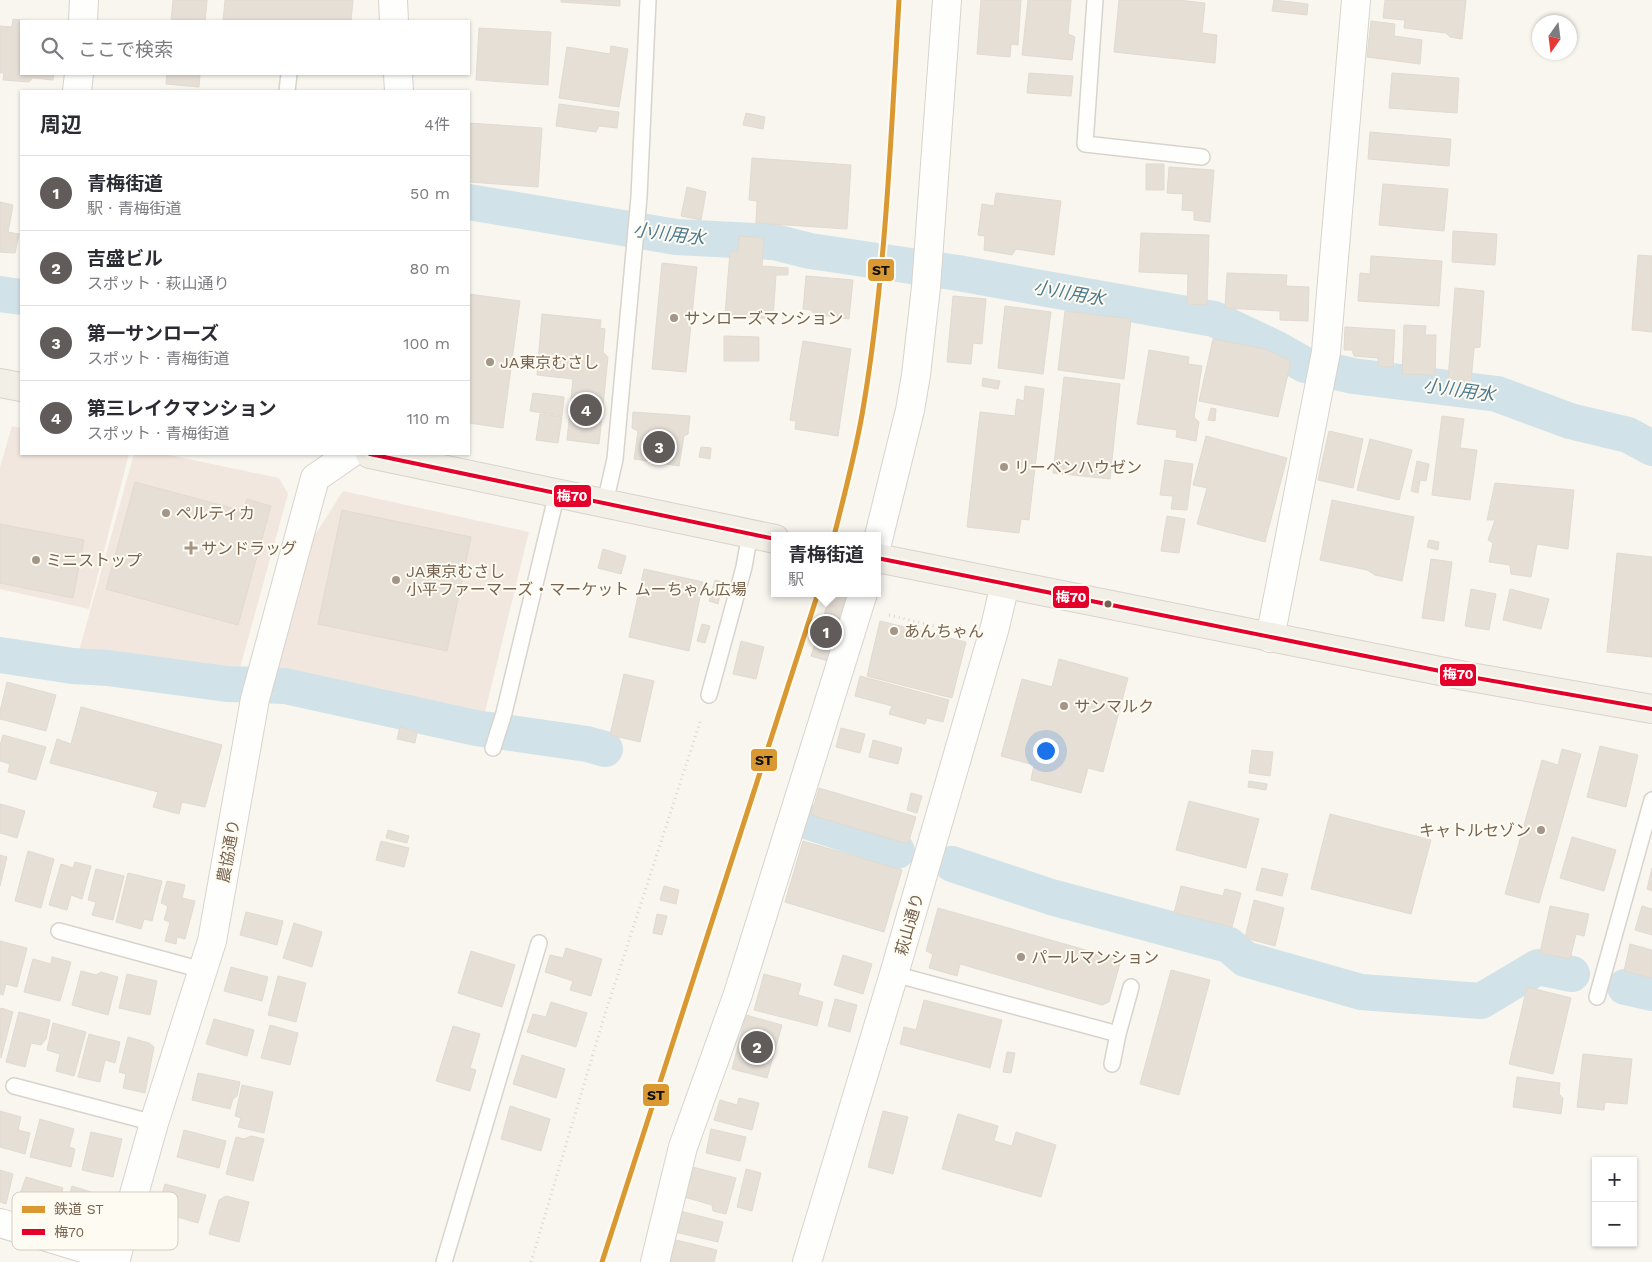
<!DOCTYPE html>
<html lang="ja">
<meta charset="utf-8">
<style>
body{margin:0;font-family:"Work Sans","Noto Sans JP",sans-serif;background:#f2f2f3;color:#2b2b33}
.controls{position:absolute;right:15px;bottom:15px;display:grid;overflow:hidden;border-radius:0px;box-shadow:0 1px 4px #0004}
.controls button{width:45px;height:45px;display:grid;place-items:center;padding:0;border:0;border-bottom:1px solid #e1e1e2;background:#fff;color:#2b2b33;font:25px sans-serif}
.compass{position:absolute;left:1532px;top:15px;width:45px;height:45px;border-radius:50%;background:#fff;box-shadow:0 1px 4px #0004;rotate:194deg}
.you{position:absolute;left:1045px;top:750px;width:18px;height:18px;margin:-12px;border:4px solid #fff;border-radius:50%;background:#1a73e8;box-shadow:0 0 0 8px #1a73e833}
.badge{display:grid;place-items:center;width:32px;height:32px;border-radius:50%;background:#615b59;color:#fff;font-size:16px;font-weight:700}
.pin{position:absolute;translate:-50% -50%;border:2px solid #fff;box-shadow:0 1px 5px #0006}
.popup{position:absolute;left:771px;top:532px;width:110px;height:65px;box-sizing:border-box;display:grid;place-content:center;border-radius:0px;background:#fff;filter:drop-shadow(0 1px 4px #0005);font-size:16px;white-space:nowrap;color:#7c7c81}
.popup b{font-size:19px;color:#2b2b33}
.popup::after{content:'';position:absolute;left:50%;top:100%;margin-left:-10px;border:10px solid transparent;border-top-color:#fff}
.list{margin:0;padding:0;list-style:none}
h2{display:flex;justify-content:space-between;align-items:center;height:65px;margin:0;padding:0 20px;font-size:21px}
h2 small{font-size:16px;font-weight:400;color:#7c7c81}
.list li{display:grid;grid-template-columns:32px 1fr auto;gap:15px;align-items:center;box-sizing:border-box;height:75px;padding:0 20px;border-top:1px solid #e1e1e2}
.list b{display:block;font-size:19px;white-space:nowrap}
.list p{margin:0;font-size:16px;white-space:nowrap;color:#7c7c81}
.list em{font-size:16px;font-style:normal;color:#7c7c81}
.icon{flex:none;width:28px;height:28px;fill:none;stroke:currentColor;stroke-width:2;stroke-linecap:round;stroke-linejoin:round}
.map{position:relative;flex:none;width:1652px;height:1262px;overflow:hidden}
.search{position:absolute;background:#fff;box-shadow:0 1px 4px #0004;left:20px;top:20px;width:450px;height:55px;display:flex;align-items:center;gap:12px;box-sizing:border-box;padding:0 18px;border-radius:0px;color:#7c7c81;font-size:19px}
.panel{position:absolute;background:#fff;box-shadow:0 1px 4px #0004;left:20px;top:90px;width:450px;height:365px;border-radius:0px}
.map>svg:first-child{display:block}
.commercial{fill:#f2e7de}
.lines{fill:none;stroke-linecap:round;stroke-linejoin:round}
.canal{stroke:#d1e2e8;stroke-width:36}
.building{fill:#e5dfd6;stroke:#e1dad1}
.service-casing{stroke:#d8d3cd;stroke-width:18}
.minor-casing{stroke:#d8d3cd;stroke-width:30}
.tertiary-casing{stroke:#d8d3cd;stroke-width:30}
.primary-casing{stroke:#d9d3cc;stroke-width:30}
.path{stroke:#dad6d0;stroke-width:3;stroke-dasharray:1 4;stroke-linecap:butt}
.service{stroke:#fefefd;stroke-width:15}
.minor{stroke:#fefefd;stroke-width:28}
.tertiary{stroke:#fefefd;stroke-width:28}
.primary{stroke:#f2efe7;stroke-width:28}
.bus-1-casing{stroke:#fefbf2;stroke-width:8}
.bus-1{stroke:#e4002b;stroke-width:4}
.rail-1-casing{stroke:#fefbf2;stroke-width:9}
.rail-1{stroke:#d99831;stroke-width:5}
.poi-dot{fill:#a49687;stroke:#fefbf2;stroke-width:2}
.bus-dot{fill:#76624f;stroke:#fefbf2;stroke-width:2}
.labels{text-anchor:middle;stroke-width:4;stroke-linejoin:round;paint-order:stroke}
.poi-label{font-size:16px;fill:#76624f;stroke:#fefbf2;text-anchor:start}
.street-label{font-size:16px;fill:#76624f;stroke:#fefbf2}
.water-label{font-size:18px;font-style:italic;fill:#4c7a8f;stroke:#fefbf2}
.key{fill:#fefbf2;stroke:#d5cdc1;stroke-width:1}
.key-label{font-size:14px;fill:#76624f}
.line-badge{stroke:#fefbf2;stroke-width:2}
.badge-label{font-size:14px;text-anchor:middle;font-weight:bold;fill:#fff}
.pale-badge-label{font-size:14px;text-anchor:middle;font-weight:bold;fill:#111}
</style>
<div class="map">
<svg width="1652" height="1262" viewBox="0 0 1652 1262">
<rect width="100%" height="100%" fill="#f8f6ef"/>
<path class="commercial" d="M12 426 21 428V454H129L89 609 0 589V467Z
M134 454H164L279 478 288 494 237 679 77 658Z
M343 491 529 532 483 720 273 675 308 546Z"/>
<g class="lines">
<path class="canal" d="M469 202 676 237 774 242 810 251 958 273 1214 319 1275 348 1305 365 1353 376 1497 394 1570 421 1628 435 1652 448
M0 294 21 297
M0 655 73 666 108 668 227 684 285 686 476 728 587 744 605 749
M809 822 897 851
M952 864 1051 897 1229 945 1245 959 1361 992 1481 1001 1538 967 1572 974
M1625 987 1652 993"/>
</g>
<path class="building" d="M173 0H207L205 21H171Z
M225 0H353L351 21H223Z
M561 0H620V6L561 2Z
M981 0H1021L1018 45 1011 44 1010 57 977 54Z
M1028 0H1071L1068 34 1075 37 1072 60 1022 55Z
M1119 0H1177L1205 3 1202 33 1217 35 1215 63 1114 52Z
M1274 0 1308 4 1307 15 1272 11Z
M1385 0H1466L1462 39 1450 37 1446 33 1404 28 1405 20 1383 18Z
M13 19 31 21H21V74H54L53 80 33 78 29 82 3 80 4 73H0V26L12 27Z
M1371 21 1395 24 1394 36 1422 40 1420 64 1367 57Z
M479 28 551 32 548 85 476 80Z
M611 46 628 49 619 107 559 98 567 47 610 54Z
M1029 73 1073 76 1071 96 1027 93Z
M1392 73 1459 78 1457 113 1389 108Z
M167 74H200L199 87 166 84Z
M559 104 619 112 617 128 599 126 596 132 556 126Z
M746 113 765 117 763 129 743 125Z
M469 123 542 128 538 187 469 182Z
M1370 132 1451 139 1449 166 1368 159Z
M752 158 851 165 847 229 756 223 757 201 749 200Z
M1146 164H1164V190H1146Z
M1169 167 1214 170 1210 222 1194 220V211L1182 210 1183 194 1167 193Z
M1383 184 1448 189 1444 231 1379 225Z
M687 187 706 192 701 220 681 216Z
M996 193 1061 201 1054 255 1016 249 1012 255 984 250 985 236 978 235 982 204 994 206Z
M0 202 13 205 8 232 19 234 15 253 0 252Z
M1453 231 1497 234 1495 265 1452 262Z
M1141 233 1209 235 1207 305 1187 304 1188 274 1139 272Z
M739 236 764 238 762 266 788 268V275H776L773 319 725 315 730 251 738 252Z
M1638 255 1652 256V332L1632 330Z
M1371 256 1442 261 1439 306 1358 301 1360 273 1370 274Z
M662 263 697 267 686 372 652 369Z
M1227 273 1287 275 1286 286 1309 287 1308 321 1280 320V311L1225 308Z
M806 276 853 280 849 319 814 314 811 310 803 309Z
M1455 288 1484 291 1480 347 1474 348 1471 381 1448 380Z
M469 294 520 301 503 428 469 423Z
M953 296 986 299 982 344 973 343 971 364 947 362Z
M1005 306 1051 312 1043 374 998 368Z
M1065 311 1131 319 1124 379 1058 370Z
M542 314 601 320 600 328 605 329 603 352 608 357 599 444 567 440 573 379 537 375Z
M1404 325 1426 326 1425 335H1436L1435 375 1402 374Z
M1345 327 1395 330 1393 367 1378 366V358L1354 356 1352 350H1344Z
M724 336 759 337V361H724Z
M1213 339 1265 349 1291 361 1278 417 1199 401Z
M803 341 851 349 838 436 795 429 796 421 790 420Z
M1149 350 1189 357 1188 364 1202 366 1194 417 1199 422 1196 441 1176 437 1177 430 1137 424Z
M1064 377 1120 384 1110 479 1053 473Z
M983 378 1000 381 998 389 982 386Z
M1025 386 1044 389 1029 520 1021 519 1019 533 967 527 980 412 1015 416 1017 399 1024 401Z
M533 393 564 397 562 416 530 411Z
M1211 408 1216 409 1215 421 1208 420Z
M633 412 690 416 688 434 684 436 679 466 634 459 638 431 632 428Z
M540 414 562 417 558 443 536 440Z
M1442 416 1464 419 1460 448 1477 450 1470 500 1432 495Z
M1329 431 1363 439 1353 488 1318 480Z
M1206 436 1287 458 1265 542 1197 524 1207 488 1193 485Z
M1370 439 1412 450 1399 500 1357 490Z
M701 447 711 448 710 459 699 457Z
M1165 460 1193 464 1187 510 1171 509 1173 496 1160 495Z
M1417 461 1429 464 1426 481 1420 480 1418 493 1411 491Z
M135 482 243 511 247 499 271 506 238 625 106 589Z
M1495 483 1574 490 1568 549 1537 544 1531 577 1511 574 1510 565 1489 562 1493 543 1488 540 1495 520H1487Z
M1332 500 1414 517 1402 581 1375 575 1367 570 1320 560Z
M342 510 471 537 447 651 318 624Z
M1167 516 1185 519 1179 553 1161 551Z
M0 524 84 540 73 598 0 583Z
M1429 540 1439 542 1438 550 1427 547Z
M603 549 626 556 621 574 598 568Z
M1617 553 1652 557V657L1607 652Z
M1431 559 1452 562 1444 621 1422 618Z
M644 569 703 582 689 651 629 637Z
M715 580 723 582 718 604 709 601Z
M1471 589 1496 594 1489 630 1465 626Z
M1510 589 1549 599 1541 629 1503 620Z
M831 593 851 599 831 662 811 656Z
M880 621 966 642 952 698 867 676Z
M702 624 710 626 705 643 697 641Z
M741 641 764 647 756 679 733 674Z
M1059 659 1128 678 1103 772 1088 768 1081 793 1031 780 1034 765 1001 756 1022 679 1052 687Z
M624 674 654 681 640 742 610 735Z
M860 676 949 700 943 722 927 718 925 724 889 714 892 706 855 696Z
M7 682 56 695 46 731 0 719V711Z
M81 707 222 745 205 807 182 802 179 814 153 807 158 792 50 763 57 739 71 744Z
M400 727 417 732 415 743 397 739Z
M841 728 865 734 860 753 836 747Z
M3 735 46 747 36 780 8 772 10 764 0 761V745Z
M873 740 902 748 898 764 869 757Z
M1600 746 1638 755 1626 807 1587 797Z
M1562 749 1581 754 1539 903 1505 894 1542 760 1558 765Z
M1252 750 1273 752 1270 776 1249 773Z
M1249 781 1267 784 1266 790 1248 787Z
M819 788 916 817 908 844 811 815Z
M911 793 922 796 917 813 907 810Z
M1189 801 1259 819 1246 868 1176 850Z
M0 804 25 811 17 838 0 833Z
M1330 814 1431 840 1411 914 1311 889Z
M388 830 409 836 407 843 386 838Z
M1572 837 1616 850 1604 891 1560 878Z
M381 841 409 848 404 867 376 860Z
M803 841 902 870 884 932 785 902Z
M28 851 54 859 41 908 15 901Z
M0 855 7 857 0 886Z
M75 862 91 866 82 899 71 895 67 910 49 905 61 864 73 868Z
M1262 868 1288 874 1282 896 1256 890Z
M1652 868V891L1647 889Z
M96 869 124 876 113 920 92 915 96 902 88 900Z
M128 873 162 881 152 921 144 919 141 929 116 922Z
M167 881 185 885 182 898 195 901 185 939 177 937 176 944 165 941 170 922 164 920 168 906 161 903Z
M664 886 679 890 676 904 660 900Z
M1181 886 1223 896 1225 889 1241 893 1232 927 1174 913Z
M1254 900 1284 908 1275 946 1245 938Z
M1550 906 1589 914 1584 936 1576 934 1570 959 1540 953Z
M1642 906 1652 909V935L1635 930Z
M938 908 1121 960 1109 1002 1102 1005 960 964 957 976 929 968 933 954 926 951Z
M246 912 283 921 277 945 240 935Z
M657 914 667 916 662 935 653 933Z
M294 923 322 932 312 967 283 958Z
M0 941 27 948 17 987 6 984 3 995 0 994Z
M1630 944 1652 950V978L1624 971Z
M566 948 602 959 591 996 570 990 573 981 545 972 550 955 563 958Z
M471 951 515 965 502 1007 458 993Z
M843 955 872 964 863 994 834 985Z
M52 957 71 962 60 1001 24 992 33 959 51 964Z
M231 967 268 977 262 1001 224 991Z
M1171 970 1210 980 1179 1095 1140 1084Z
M81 971 96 975 101 972 118 977 108 1015 72 1005Z
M127 974 157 981 150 1015 119 1008Z
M764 974 801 984 798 995 823 1002 817 1026 754 1010Z
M278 976 306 983 296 1022 268 1015Z
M1527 987 1571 998 1553 1074 1509 1064Z
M835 999 857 1005 850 1032 828 1026Z
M924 1000 1002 1020 990 1068 900 1044 904 1027 916 1030Z
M551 1002 587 1013 576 1047 527 1032 533 1014 546 1017Z
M1 1008 13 1012 1 1058 0 1011Z
M19 1012 50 1020 46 1039 41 1045 31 1043 25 1067 6 1062Z
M746 1015 782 1025 767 1078 732 1069Z
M214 1019 254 1030 247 1056 206 1044Z
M53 1023 86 1032 74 1076 56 1071 60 1054 47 1050Z
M270 1025 298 1033 290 1065 261 1058Z
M453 1026 480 1034 470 1068 476 1070 470 1091 436 1081Z
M89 1034 120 1042 115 1063 105 1060 100 1082 78 1077Z
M128 1037 149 1043 154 1047 145 1093 123 1088 126 1074 119 1072Z
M1007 1052 1015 1053 1011 1073 1003 1072Z
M1583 1054 1632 1059 1627 1104 1605 1102 1604 1110 1577 1107Z
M522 1055 565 1069 556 1098 513 1084Z
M198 1073 240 1082 237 1096 233 1099 230 1109 192 1100Z
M1517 1077 1560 1083 1559 1094 1563 1098 1561 1114 1513 1107Z
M242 1085 273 1092 264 1133 238 1127 241 1118 235 1116Z
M739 1098 759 1103 752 1130 714 1120 720 1100 737 1105Z
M510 1106 550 1119 541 1151 501 1139Z
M0 1111 21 1117 18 1130 30 1133 25 1154 0 1147Z
M883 1111 908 1117 893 1174 868 1167Z
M958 1114 998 1126 994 1141 1012 1146 1016 1132 1056 1145 1041 1197 942 1169Z
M40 1119 74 1129 69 1147 75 1149 71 1167 30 1157Z
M711 1129 746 1137 740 1161 706 1153Z
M184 1130 226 1141 219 1168 177 1157Z
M91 1132 122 1139 113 1177 82 1170Z
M251 1136 264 1139 253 1181 226 1174 236 1137 244 1139Z
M692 1167 736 1178 726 1214 713 1211 712 1205 684 1197Z
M746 1169 761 1173 752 1211 737 1207Z
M0 1170 13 1174 6 1204 0 1202Z
M26 1177 63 1188 54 1218 22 1207 25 1198 20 1194Z
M165 1184 206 1195 198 1223 157 1211Z
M72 1186 110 1198 104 1219 94 1217 91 1228 62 1220Z
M226 1196 249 1202 239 1242 209 1234 219 1200Z
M680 1211 723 1222 718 1242 675 1232Z
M672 1239 717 1250 714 1262H666Z"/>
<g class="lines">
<defs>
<path id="service" d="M1095 0 1085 144 1202 157
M287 91 289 74
M605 503 615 459 639 197 648 0
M709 695 744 567 750 533
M493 748 504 713 557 493
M59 931 202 970
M894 974 1118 1034
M1597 997 1652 800
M1112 1064 1118 1034 1131 987
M14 1086 154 1123
M444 1262 539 943"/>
<path id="minor" d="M83 21 84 0
M77 91 79 74
M1270 638 1326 352 1356 0
M0 1223 116 1258
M115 1262 154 1123 212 941 255 699 315 478 350 454
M655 1262 683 1147 738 994 863 593"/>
<path id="tertiary" d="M393 0 394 21
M398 74 399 91
M877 544 910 410 916 375 926 287 947 0
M807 1262 894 974 995 627 1005 584"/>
<path id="primary" d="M0 383 21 387
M370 454 775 539
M877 558 1465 676 1652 709"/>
</defs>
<use href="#service" class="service-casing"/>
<use href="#minor" class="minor-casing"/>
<use href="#tertiary" class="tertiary-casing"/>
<use href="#primary" class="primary-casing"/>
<path class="path" d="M889 615 954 631 962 625
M531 1262 605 1014 701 719"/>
<use href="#service" class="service"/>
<use href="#minor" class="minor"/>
<use href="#tertiary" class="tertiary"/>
<use href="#primary" class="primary"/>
<defs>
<path id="bus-1" d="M370 454 775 539
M877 558 1465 676 1652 709"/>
</defs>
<use href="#bus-1" class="bus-1-casing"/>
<use href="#bus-1" class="bus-1"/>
<defs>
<path id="rail-1" d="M834 536C845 492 857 448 864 403 886 270 891 135 899 0
M602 1262 818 593"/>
</defs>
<use href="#rail-1" class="rail-1-casing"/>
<use href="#rail-1" class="rail-1"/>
</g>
<g class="poi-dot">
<circle cx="674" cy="318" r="5"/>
<circle cx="490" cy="362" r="5"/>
<circle cx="1004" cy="467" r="5"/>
<circle cx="166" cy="513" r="5"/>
<path d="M188.5 540.5h5v5h5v5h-5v5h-5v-5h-5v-5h5z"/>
<circle cx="36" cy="560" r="5"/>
<circle cx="396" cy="580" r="5"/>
<circle cx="894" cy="631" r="5"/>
<circle cx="1064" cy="706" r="5"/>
<circle cx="1541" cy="830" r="5"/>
<circle cx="1021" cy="957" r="5"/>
</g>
<circle class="bus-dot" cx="1108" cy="604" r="4.5"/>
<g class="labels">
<g class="poi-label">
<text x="684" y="324">サンローズマンション</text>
<text x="500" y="368">JA東京むさし</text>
<text x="1014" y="473">リーベンハウゼン</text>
<text x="176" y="519">ペルティカ</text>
<text x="201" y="554">サンドラッグ</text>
<text x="46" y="566">ミニストップ</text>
<text x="406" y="577">JA東京むさし<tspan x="406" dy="18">小平ファーマーズ・マーケット ムーちゃん広場</tspan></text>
<text x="904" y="637">あんちゃん</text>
<text x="1074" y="712">サンマルク</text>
<text x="1531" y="836" text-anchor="end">キャトルセゾン</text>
<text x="1031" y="963">パールマンション</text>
</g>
<g class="street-label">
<text transform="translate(228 851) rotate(-80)" y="6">農協通り</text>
<text transform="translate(909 924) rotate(-74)" y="6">萩山通り</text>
</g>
<g class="water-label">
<text transform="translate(669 234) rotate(7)" y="6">小川用水</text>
<text transform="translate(1069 293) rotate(10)" y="6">小川用水</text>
<text transform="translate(1459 390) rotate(8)" y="6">小川用水</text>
</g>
</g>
<rect x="12" y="1192" width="166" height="58" rx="8" class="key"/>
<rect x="22" y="1206" width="23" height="7" fill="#d99831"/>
<rect x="22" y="1229" width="23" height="6" fill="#e4002b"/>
<g class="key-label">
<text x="54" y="1214">鉄道 ST</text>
<text x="54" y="1237">梅70</text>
</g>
<g class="line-badge">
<rect x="867" y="258" width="28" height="24" rx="5" fill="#d99831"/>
<rect x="553" y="484" width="39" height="24" rx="5" fill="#e4002b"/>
<rect x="1052" y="585" width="38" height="24" rx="5" fill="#e4002b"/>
<rect x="1439" y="663" width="38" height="24" rx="5" fill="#e4002b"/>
<rect x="750" y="748" width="28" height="24" rx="5" fill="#d99831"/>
<rect x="642" y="1083" width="28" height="24" rx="5" fill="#d99831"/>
</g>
<g class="badge-label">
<text x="572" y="501">梅70</text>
<text x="1071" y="602">梅70</text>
<text x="1458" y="679">梅70</text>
</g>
<g class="pale-badge-label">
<text x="881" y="275">ST</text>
<text x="764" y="765">ST</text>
<text x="656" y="1100">ST</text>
</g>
</svg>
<div class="controls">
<button>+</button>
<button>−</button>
</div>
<svg class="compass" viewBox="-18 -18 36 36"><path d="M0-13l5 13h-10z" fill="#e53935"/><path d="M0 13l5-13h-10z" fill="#7c7c81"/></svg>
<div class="you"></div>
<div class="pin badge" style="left:826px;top:632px">1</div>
<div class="popup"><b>青梅街道</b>駅</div>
<div class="pin badge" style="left:757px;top:1047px">2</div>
<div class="pin badge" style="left:659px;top:447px">3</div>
<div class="pin badge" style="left:586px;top:410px">4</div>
<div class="search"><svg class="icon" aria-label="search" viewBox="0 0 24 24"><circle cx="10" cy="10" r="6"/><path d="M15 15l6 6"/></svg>ここで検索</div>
<section class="panel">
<h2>周辺<small>4件</small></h2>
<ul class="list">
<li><span class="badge">1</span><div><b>青梅街道</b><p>駅 · 青梅街道</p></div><em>50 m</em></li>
<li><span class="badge">2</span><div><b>吉盛ビル</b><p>スポット · 萩山通り</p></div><em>80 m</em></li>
<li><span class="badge">3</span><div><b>第一サンローズ</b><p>スポット · 青梅街道</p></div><em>100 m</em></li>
<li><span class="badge">4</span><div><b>第三レイクマンション</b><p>スポット · 青梅街道</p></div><em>110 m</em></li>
</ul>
</section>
</div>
